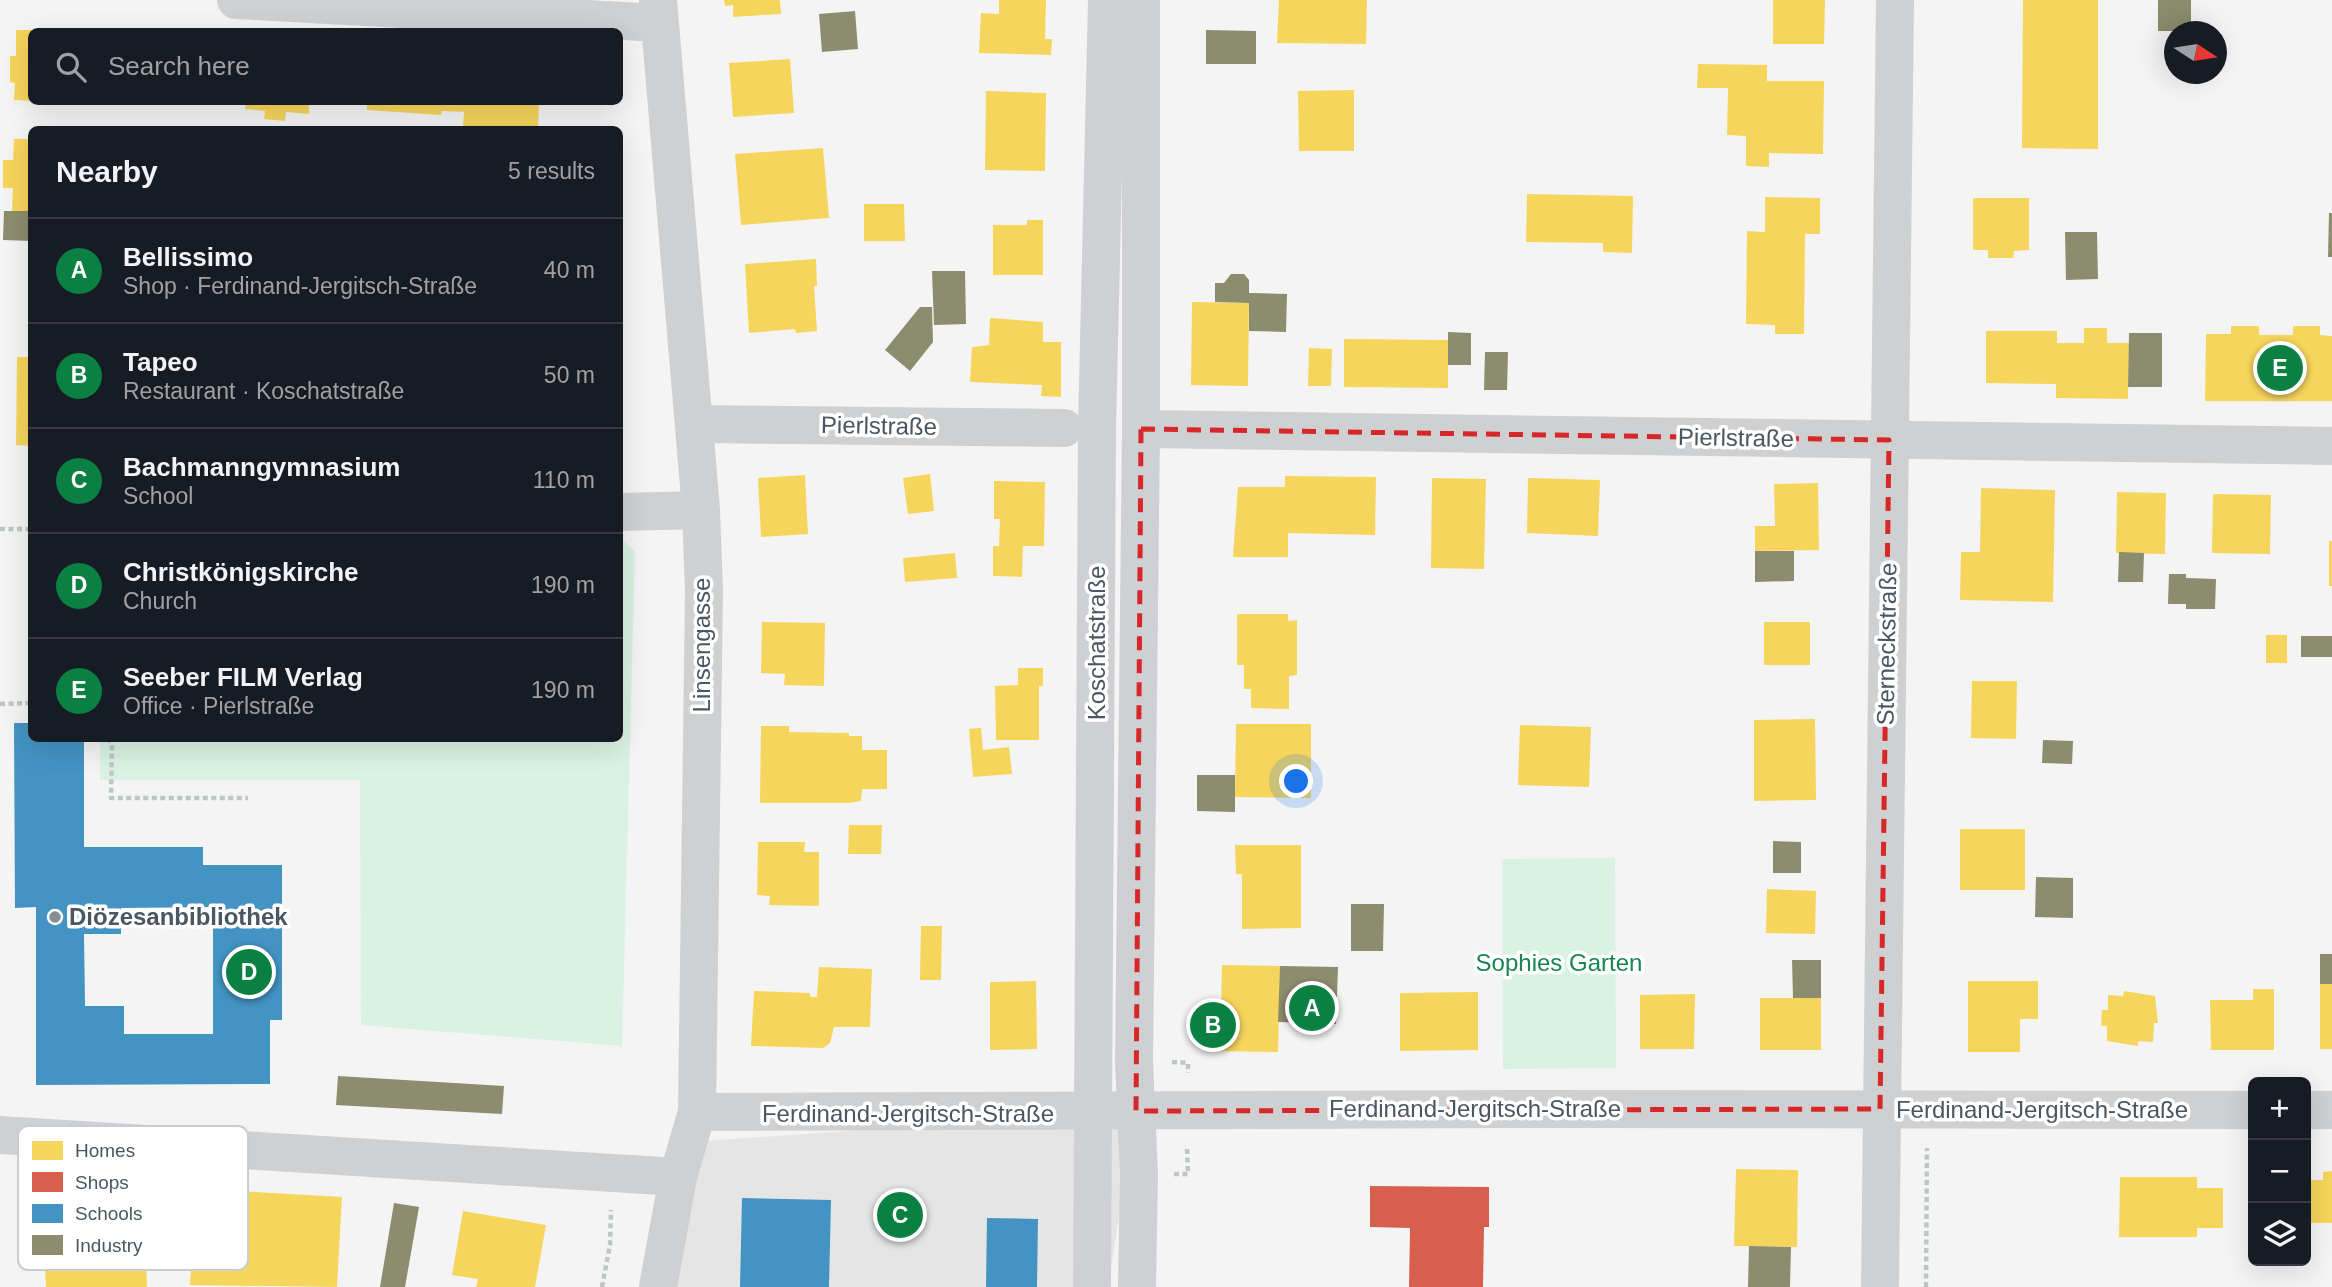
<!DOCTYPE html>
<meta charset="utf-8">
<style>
body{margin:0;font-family:Helvetica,sans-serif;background:#242831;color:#f1f3f6}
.controls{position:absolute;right:21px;bottom:21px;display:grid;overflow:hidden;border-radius:10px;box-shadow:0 7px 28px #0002}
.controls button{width:63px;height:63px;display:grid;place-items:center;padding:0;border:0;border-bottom:2px solid #363941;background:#171b24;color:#f1f3f6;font:35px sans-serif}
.compass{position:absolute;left:2164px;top:21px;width:63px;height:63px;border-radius:50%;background:#171b24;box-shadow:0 7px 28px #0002;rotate:102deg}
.you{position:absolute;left:1297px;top:782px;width:24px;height:24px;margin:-18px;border:5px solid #fff;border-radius:50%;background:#1a73e8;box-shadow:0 0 0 10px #1a73e833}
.badge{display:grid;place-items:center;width:46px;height:46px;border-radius:50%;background:#0b8043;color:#fff;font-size:23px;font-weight:700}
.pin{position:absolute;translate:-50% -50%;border:4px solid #fff;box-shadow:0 2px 7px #0006}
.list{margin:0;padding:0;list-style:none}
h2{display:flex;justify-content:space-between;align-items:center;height:91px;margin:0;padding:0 28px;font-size:30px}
h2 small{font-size:23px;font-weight:400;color:#9ea1a6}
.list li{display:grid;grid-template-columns:46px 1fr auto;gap:21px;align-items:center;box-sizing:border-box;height:105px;padding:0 28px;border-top:2px solid #363941}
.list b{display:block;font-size:26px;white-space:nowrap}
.list p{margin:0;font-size:23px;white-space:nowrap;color:#9ea1a6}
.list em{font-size:23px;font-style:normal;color:#9ea1a6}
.icon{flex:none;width:38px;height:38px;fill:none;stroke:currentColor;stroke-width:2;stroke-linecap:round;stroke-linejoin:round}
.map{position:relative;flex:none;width:2332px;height:1287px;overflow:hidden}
.search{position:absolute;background:#171b24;box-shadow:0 7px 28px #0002;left:28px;top:28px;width:595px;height:77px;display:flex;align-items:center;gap:18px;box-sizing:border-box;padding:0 24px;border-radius:10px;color:#9ea1a6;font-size:26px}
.panel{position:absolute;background:#171b24;box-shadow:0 7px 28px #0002;left:28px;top:126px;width:595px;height:616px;border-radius:10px}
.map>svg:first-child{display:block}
.education{fill:#e6e5e6}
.green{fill:#d9f2e3}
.homes{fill:#f6d55c}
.shops{fill:#d6604d}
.schools{fill:#4393c3;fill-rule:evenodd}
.industry{fill:#8c8c6e}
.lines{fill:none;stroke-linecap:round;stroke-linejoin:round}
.path{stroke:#bcc7c4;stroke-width:4.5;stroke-dasharray:5 3.5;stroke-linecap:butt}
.minor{stroke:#ced0d2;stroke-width:38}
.tertiary{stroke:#ced0d2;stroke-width:38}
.secondary{stroke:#ced0d4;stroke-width:38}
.marked{fill:none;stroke:#d62828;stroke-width:5;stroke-dasharray:14 9;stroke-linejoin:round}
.poi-dot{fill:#868d94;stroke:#fff;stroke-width:2.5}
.labels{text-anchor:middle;stroke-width:7;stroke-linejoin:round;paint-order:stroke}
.street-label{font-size:24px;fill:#4a5661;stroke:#fff}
.poi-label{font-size:24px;font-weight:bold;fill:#4a5661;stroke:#fff;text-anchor:start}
.park-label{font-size:24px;fill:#17864f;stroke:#fff}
.key{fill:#fff;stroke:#c9ccd0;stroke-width:2}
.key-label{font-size:19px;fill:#4a5661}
</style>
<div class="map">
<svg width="2332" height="1287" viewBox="0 0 2332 1287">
<rect width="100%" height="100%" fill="#f4f4f4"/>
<path class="education" d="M1136 1111 1108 1287H671L690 1142Z"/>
<path class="green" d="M620 538 635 551 622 1046 361 1025 360 780H100V739L620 738Z
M1615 858 1616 1068 1503 1069 1502 859Z"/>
<path class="homes" d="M724 0H780L781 14 733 17V5L725 6Z
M999 0H1046L1045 39H1052L1051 55 979 53 981 13 999 14Z
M1279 0H1367L1366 44 1277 43Z
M1773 0H1825L1824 44H1773Z
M2023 0H2098V149L2022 148Z
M16 30H32V101L14 100 15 83 10 82V56H16Z
M790 59 794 113 733 117 729 63Z
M1698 64 1767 65V81H1824L1823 154 1769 153V167L1746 166V136L1727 135 1728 88H1697Z
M1354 90V151H1299L1298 91Z
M986 91 1046 93 1045 171 985 170Z
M246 102H309V114L286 112 285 121 264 119 265 111 245 109Z
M367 102H539L538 130H479L480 127 463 126 464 112 442 111 441 115 367 110Z
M14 139H32V211H12L13 188H3V160H13Z
M823 148 829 218 741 225 735 154Z
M1527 194 1633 196 1632 253 1603 252V243L1526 242Z
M1765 197 1820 198V234H1805L1804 334H1775V325L1746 324 1747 231 1765 232Z
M1973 198H2029V250L2014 251 2013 258H1988V250H1973Z
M864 204H904L905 241H864Z
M1027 220H1043V275H993V225H1027Z
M816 259 817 286H814L817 331 796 333 795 329 749 333 745 264Z
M1192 302 1249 303 1248 386 1191 385Z
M990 318 1043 322V342H1061V397L1041 396 1042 385 970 382 972 347 989 345Z
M2231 326H2259V335H2293V326H2320V335L2332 336V401H2205L2206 334H2231Z
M2084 328H2107V343H2129L2128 399 2056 398V384L1986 383V331H2057V343H2084Z
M1344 339 1448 340V388L1344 387Z
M1309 348 1332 349 1331 386H1308Z
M17 357H32V446L16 445Z
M930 474 934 511 908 514 903 478Z
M805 475 808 534 761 537 758 478Z
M1285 476 1376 477 1375 535 1288 533V557H1233L1238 487H1285Z
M1432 478 1486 479 1484 569 1431 568Z
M1528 478 1600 480 1598 536 1527 533Z
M994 481 1045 482 1044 546H1023L1022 577 993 576V546H999L1000 519H994Z
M1818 483 1819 550 1755 551V526H1775L1774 484Z
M1981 488 2055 490 2053 602 1960 600 1961 552H1980Z
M2117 492 2166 493 2165 554 2116 553Z
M2213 494 2271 495 2270 554 2212 553Z
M2329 541H2332V586H2329Z
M955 553 957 578 905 582 903 558Z
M1237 614H1288V621L1297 620V675L1289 676V709L1251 708V689H1244V665H1237Z
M762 622 825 623 824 686 784 685 785 674 761 673Z
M1764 622H1810V665H1764Z
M2266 635H2287V663H2266Z
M1018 668H1043V686H1039V740H996L995 686 1018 685Z
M1972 681H2017L2016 739 1971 738Z
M1815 719 1816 800 1754 801V720Z
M1236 724H1311V798L1235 797Z
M1520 725 1591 727 1589 787 1518 785Z
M761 726H789V732L849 733V736H862V750H887V789H862L861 801 848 803H760Z
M981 728 983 750 1009 747 1012 774 973 777 969 729Z
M849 825H882L881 854H848Z
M1960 829H2025V890H1960Z
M758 842H805L804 852H819V906L769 905 770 896 757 895Z
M1235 845H1301V928L1242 929V874H1236Z
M1767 889 1816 891 1815 934 1766 933Z
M921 926H942L941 980H920Z
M1222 965 1280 966 1278 1052 1220 1051Z
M819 967 872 969 870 1027H834L830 1043 823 1048 751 1046 754 991 810 993V997H817Z
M1036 981 1037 1049 990 1050V982Z
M1968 981H2038V1019H2020V1052H1968Z
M2320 984H2332V1049H2320Z
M2253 989H2274V1050H2211L2210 1000H2253Z
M2124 991 2155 996 2158 1023H2154L2153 1042 2138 1041V1046L2107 1041V1026H2101L2102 1010H2108V995L2123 996Z
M1478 992V1050L1400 1051V993Z
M1695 994 1694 1049H1640V995Z
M1760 998H1821V1050H1760Z
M1736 1169 1798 1170 1797 1247 1734 1246Z
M2332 1171V1223H2306V1180H2323V1172Z
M2120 1177H2197V1188H2223V1228H2197V1237H2119Z
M201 1189 342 1197 337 1287 190 1285 193 1241 198 1242Z
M463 1211 546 1225 535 1287H476L478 1279 452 1275Z
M146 1263 147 1287H46L45 1266Z"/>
<path class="shops" d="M1370 1186 1489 1187V1227H1484L1483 1287H1409L1410 1228 1370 1227Z"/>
<path class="schools" d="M14 723H32V738H84V847H203V865H282V1020H270V1084L36 1085V907L15 908ZM213 907V1034H124V1006H85L84 934H121V908Z
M742 1198 831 1200 829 1287H740Z
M987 1218 1038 1219 1037 1287H986Z"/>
<path class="industry" d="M2158 0H2191V31H2158Z
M855 11 858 49 822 52 819 14Z
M1206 30 1256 31V64H1206Z
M4 211H32V241L3 240Z
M2329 213H2332V257H2328Z
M2065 232H2097L2098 279 2066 280Z
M932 271H965L966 324 934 325Z
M1231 274H1244L1249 280V293L1287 294 1286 332 1249 331V303L1215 302V283H1224Z
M920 307H932L933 342 910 371 885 350Z
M1448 332 1471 333V365H1448Z
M2129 333H2162V387H2128Z
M1485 352H1508L1507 390H1484Z
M1755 551H1794V581L1755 582Z
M2119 552 2144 553 2143 582H2118Z
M2169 574H2186V578L2216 579 2215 609H2186V604H2168Z
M2301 636H2332V657H2301Z
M2043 740 2073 741 2072 764 2042 763Z
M1197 775H1235V812L1197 811Z
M1773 841 1801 842V873H1773Z
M2036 877 2073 878V918L2035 917Z
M1351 904H1384L1383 951H1351Z
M2320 954H2332V984H2320Z
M1792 960H1821V998H1793Z
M1280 966 1338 967 1336 1024 1278 1022Z
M338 1076 504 1086 502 1114 336 1105Z
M394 1203 419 1207 405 1287H380Z
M1749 1246 1791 1247 1790 1287H1748Z"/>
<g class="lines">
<path class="path" d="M0 529H32
M0 704 32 703
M108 738 112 744 111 798H248
M1172 1062 1188 1063V1073
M1174 1174H1188L1187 1147
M602 1287 610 1245 611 1210
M1926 1287 1927 1148"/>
<path class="minor" d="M236 0 660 23
M694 424 1064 428
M1141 429 2332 446
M620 512 701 510
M2306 1110H2332
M697 1112 1512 1109 2253 1110
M0 1135 678 1177
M658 1287 678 1177 697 1112 704 591 701 510 658 0"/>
<path class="tertiary" d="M1880 1287 1895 0"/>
<path class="secondary" d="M1092 1287 1097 429 1107 0
M1137 1287 1139 1174 1134 1062 1141 429V0"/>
</g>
<path class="marked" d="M1141 429 1889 440 1880 1109 1136 1111Z"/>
<circle class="poi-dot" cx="55" cy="917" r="7"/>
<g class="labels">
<g class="street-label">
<text transform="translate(879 426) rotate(1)" y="8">Pierlstraße</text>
<text transform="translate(1736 438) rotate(1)" y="8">Pierlstraße</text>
<text transform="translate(1097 643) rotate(-90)" y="8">Koschatstraße</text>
<text transform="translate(1887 644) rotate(-89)" y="8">Sterneckstraße</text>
<text transform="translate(702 645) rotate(-90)" y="8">Linsengasse</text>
<text x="1475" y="1117">Ferdinand-Jergitsch-Straße</text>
<text x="2042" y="1118">Ferdinand-Jergitsch-Straße</text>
<text x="908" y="1122">Ferdinand-Jergitsch-Straße</text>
</g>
<g class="poi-label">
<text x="69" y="925">Diözesanbibliothek</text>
</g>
<g class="park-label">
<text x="1559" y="971">Sophies Garten</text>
</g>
</g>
<rect x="18" y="1126" width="230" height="144" rx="10" class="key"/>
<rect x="32" y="1141" width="31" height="19" fill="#f6d55c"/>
<rect x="32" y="1172" width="31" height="20" fill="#d6604d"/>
<rect x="32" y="1204" width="31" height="19" fill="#4393c3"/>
<rect x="32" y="1235" width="31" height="20" fill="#8c8c6e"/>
<g class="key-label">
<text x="75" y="1157">Homes</text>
<text x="75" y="1189">Shops</text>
<text x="75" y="1220">Schools</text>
<text x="75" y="1252">Industry</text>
</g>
</svg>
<div class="controls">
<button>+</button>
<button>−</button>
<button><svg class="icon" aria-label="layers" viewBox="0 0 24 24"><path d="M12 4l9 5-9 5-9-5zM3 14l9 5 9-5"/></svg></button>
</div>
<svg class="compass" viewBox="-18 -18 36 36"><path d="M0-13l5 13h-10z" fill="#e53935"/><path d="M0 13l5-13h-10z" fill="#9ea1a6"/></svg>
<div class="you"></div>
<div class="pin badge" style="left:1312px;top:1008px">A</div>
<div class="pin badge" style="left:1213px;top:1025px">B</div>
<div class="pin badge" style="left:900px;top:1215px">C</div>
<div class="pin badge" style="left:249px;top:972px">D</div>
<div class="pin badge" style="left:2280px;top:368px">E</div>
<div class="search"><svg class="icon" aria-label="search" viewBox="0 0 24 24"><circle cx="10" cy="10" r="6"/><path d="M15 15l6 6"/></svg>Search here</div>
<section class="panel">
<h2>Nearby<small>5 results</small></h2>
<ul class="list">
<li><span class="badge">A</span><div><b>Bellissimo</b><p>Shop · Ferdinand-Jergitsch-Straße</p></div><em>40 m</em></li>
<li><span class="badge">B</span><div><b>Tapeo</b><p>Restaurant · Koschatstraße</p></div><em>50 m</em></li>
<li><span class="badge">C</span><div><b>Bachmanngymnasium</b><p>School</p></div><em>110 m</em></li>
<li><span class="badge">D</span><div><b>Christkönigskirche</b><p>Church</p></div><em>190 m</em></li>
<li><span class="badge">E</span><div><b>Seeber FILM Verlag</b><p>Office · Pierlstraße</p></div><em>190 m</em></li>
</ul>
</section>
</div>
